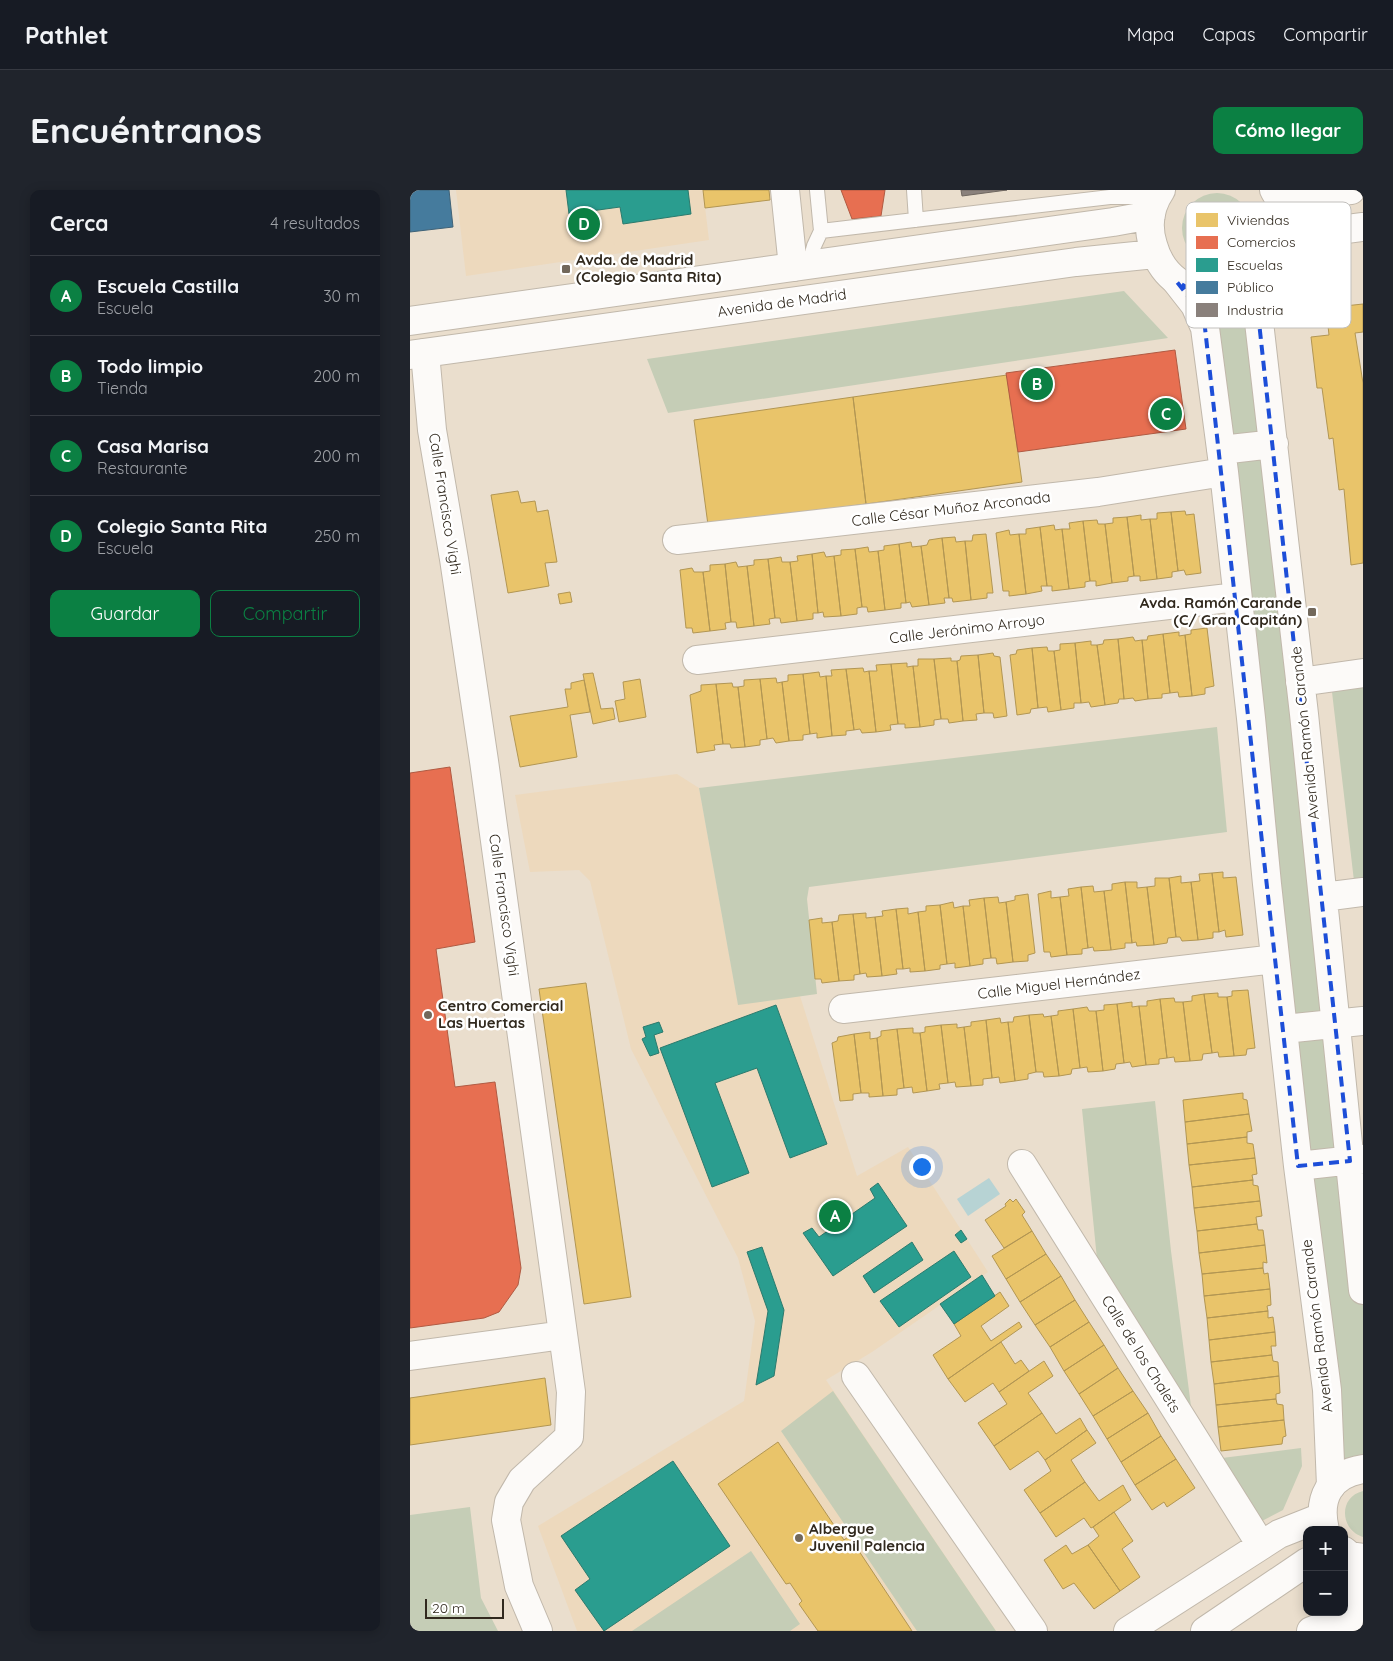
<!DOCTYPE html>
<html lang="es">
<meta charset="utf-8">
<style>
body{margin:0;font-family:Quicksand,sans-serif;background:#20242c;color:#f1f3f6}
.controls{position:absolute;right:15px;bottom:15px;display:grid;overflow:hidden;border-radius:10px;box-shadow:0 2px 12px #0003}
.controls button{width:45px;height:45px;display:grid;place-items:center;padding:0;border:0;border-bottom:1px solid #363941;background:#171b24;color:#f1f3f6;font:25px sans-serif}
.scale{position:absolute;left:15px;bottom:12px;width:79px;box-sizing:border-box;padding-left:5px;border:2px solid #31291e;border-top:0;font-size:14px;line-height:18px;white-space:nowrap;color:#31291e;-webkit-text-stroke:4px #fff;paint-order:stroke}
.you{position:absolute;left:511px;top:976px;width:18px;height:18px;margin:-12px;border:4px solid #fff;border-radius:50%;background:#1a73e8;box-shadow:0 0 0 8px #1a73e833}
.badge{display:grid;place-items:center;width:32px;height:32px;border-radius:50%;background:#0b8043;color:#fff;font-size:16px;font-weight:700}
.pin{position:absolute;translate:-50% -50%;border:2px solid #fff;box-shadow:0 1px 5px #0006}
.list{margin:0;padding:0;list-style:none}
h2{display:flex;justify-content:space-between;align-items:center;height:65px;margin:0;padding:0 20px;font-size:21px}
h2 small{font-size:16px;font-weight:400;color:#9ea1a6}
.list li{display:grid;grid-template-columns:32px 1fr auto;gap:15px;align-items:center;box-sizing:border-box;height:80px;padding:0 20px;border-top:1px solid #363941}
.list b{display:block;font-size:19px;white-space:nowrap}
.list p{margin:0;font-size:16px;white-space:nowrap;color:#9ea1a6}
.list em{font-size:16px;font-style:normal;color:#9ea1a6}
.actions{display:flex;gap:10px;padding:15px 20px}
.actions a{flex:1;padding:11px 0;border:1px solid #0b8043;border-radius:10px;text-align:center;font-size:18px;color:#0b8043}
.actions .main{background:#0b8043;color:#fff}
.map{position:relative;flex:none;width:953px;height:1441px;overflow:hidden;border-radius:10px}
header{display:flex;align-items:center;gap:30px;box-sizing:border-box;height:70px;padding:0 25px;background:#171b24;border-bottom:1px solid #363941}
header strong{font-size:24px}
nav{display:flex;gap:28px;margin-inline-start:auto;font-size:18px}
.intro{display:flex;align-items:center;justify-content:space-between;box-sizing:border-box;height:120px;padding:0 30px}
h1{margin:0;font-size:35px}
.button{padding:12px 22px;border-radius:10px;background:#0b8043;color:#fff;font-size:18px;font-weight:700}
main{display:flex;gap:30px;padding:0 30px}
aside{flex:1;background:#171b24;border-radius:10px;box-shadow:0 2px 12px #0003}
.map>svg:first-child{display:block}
.built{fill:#edd9bd}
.green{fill:#c5cdb6}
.water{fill:#b7d3d4}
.homes{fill:#e9c46a;stroke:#b29653}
.shops{fill:#e76f51;stroke:#b05a42}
.schools{fill:#2a9d8f;stroke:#2c7a6d}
.public{fill:#457b9d;stroke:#3f6277}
.industry{fill:#8a817c;stroke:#6f6760}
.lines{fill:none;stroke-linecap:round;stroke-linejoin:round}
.lane-casing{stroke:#c1b8ab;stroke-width:16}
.street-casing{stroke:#c1b8ab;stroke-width:30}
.primary-casing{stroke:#c1b8ab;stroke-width:30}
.lane{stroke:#fcfaf8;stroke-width:14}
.street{stroke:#fcfaf8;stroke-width:28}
.primary{stroke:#fcfaf8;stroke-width:28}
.marked{fill:none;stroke:#1d4ed8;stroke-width:4;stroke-dasharray:10 6;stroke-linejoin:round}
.poi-dot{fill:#72685b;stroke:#fff;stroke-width:2}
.labels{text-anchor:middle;stroke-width:5;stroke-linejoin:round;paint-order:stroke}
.poi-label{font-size:15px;font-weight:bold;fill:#31291e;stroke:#fff;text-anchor:start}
.street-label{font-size:15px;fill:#31291e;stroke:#fff}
.key{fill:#fff;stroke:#c1bfbc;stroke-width:1}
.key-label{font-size:14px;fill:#31291e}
</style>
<header>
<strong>Pathlet</strong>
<nav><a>Mapa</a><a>Capas</a><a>Compartir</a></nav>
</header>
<div class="intro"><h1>Encuéntranos</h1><a class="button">Cómo llegar</a></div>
<main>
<aside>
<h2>Cerca<small>4 resultados</small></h2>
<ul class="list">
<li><span class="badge">A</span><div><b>Escuela Castilla</b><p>Escuela</p></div><em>30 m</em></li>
<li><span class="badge">B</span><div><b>Todo limpio</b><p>Tienda</p></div><em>200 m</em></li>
<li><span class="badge">C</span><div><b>Casa Marisa</b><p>Restaurante</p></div><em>200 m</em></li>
<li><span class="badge">D</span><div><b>Colegio Santa Rita</b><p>Escuela</p></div><em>250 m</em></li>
</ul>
<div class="actions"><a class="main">Guardar</a><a>Compartir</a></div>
</aside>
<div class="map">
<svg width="953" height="1441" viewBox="0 0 953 1441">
<rect width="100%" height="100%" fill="#eadecd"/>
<path class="built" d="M46 0H293L299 50 56 86Z
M267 584 289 598 328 814 390 806 447 986 498 957 578 1082 462 1162 416 1190 586 1441H167L128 1336 334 1211 345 1131 328 1068 221 859 180 691 169 680 120 682 105 605Z"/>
<path class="green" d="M772 38a35 35 0 1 1 70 0a35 35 0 1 1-70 0Z
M714 101 758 148 258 223 237 169Z
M849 132 953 1100V1279L921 1296 795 138Z
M953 495V690L944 691 922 502Z
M807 537 817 642 399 697 397 709 407 804 328 815 289 598Z
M745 911 761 1061 782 1224 687 1069 672 919Z
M423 1201 586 1441H507L371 1241Z
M891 1258 892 1276 873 1320 852 1331 812 1268Z
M953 1301V1347C930 1340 928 1307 953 1301Z
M60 1317 71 1408 88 1441H0V1325Z
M341 1361 390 1434 380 1441H222Z"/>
<path class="water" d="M579 988 590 1004 558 1026 547 1009Z"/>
<path class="homes" d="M293 0H359L360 10 295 18Z
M953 114V142L945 143 953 193V373L941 375 934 299 929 300 923 248 919 249 912 198H907L901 147 919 145 916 118Z
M597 185 612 292 456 314 443 207Z
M443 207 456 314 298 335 284 230Z
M108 301 111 313 125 311 127 322 138 320 147 372 135 373 139 396 98 403 81 305Z
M775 321 776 325 784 324 791 383 776 385 774 380 768 381 761 322Z
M761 322 768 381 762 382V387L747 389 740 329H747V323Z
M731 325V330L740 329 747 389 730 391V386H724L717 327Z
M717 327 724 386 718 387V391L702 393 695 334 703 333V328Z
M687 330 688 334H695L702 393 686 396V391H680L673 331Z
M673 331 680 391 675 392V397L659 399 652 339H660L659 333Z
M644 335 645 340 652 339 659 399 642 401V396H637L630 337Z
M630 337 637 396H631L632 401 616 404 609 344H616V339Z
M599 340 600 345 609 344 616 404 599 406V401H593L586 343Z
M576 344 583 403H577V408L561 410 555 351H562L563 345Z
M545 347 546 352 555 351 561 410 543 412 542 408H539L532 348Z
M532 348 539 408H534L535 413 519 415 511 356 517 355 519 350Z
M501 352 502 357 511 356 519 415 502 417 500 412 496 413 489 354Z
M489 354 496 413H491V418L475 420 468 361 474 360V356Z
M458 357 459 362 468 361 475 420 458 422 457 417H452L445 359Z
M445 359 452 417 447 418V424L431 426 424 366 431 365V360Z
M414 362 416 367 424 366 431 426 414 427 413 422 408 423 402 364Z
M402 364 408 423H403V429L387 431 380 372 388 371 387 366Z
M371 367 372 372H380L387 431 371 433 370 428H365L358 369Z
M358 369 365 428 359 429 360 434 344 436 337 376 344 375V370Z
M326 372 328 377 337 376 344 436 327 438 326 432H321L315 374Z
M315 374 321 432 315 433 316 439 300 441 293 382 300 381V375Z
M282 378 284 382H293L300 441 283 443 282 438H276L270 380Z
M160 402 162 412 150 414 148 404Z
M797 438 804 496 795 498V504L782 506 775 445 781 444V440Z
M769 442V446L775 445 782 506 769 507 768 502 760 503 753 444Z
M753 444 760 503 752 504V508L738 509 732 450H737L738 446Z
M723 447 725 451 732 450 738 509 725 511 723 508 714 509 708 449Z
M708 449 714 509H709L708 513 695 515 687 455 693 454 694 450Z
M681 451V455H687L695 515 681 517 679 512 671 513 665 453Z
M665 453 671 513H664V518L651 520 644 461 650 460V454Z
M637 457 638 461H644L651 520 638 522 637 517 628 518 622 458Z
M622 458 628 518 621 519 620 523 607 525 600 465 606 464 607 460Z
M583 463 584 466 590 467 597 526 584 528 583 523H574L568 465Z
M568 465 574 523 566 524 567 530 553 531 547 471 550 470 551 466Z
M541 468V471H547L553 531 539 533 538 529H531L524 469Z
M508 469H524L531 529 524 530V535L510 537 503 476H508Z
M497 473V477L503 476 510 537 495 538V534H488L481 474Z
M481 474 488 534 480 535 481 540 466 542 459 481H467L466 475Z
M453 478 454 482 459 481 466 542 452 543 450 539 444 540 436 479Z
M436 479 444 540 436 541V545L422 546 416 486H422L421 480Z
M409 482 410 487 416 486 422 546 407 548V543L400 544 393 484Z
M183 483 191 519 203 518 205 529 183 534 173 484Z
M393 484 400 544 393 545V550L379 551 372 492 378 491V485Z
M366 488 367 493 372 492 379 551 366 553 363 548 357 549 350 489Z
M230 489 236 527 209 532 205 511 215 509 213 492Z
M350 489 357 549 350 550V555L335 557 328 497 334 496V490Z
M174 490 180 522 160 525 167 567 110 577 100 526 158 517 155 499H161V493Z
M322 493 323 497H328L335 557 321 558 320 554H313L306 494Z
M306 494 313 554 304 555 305 560 287 563 280 505 291 501V495Z
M813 682V688L826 687 833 745 816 747 815 740 809 742 802 683Z
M802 683 809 742H803V748L788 750 781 692 790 691 789 684Z
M771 686V693L781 692 788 750 772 751 770 747H766L759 688Z
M745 688H759L766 747 758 748 757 753 744 755 737 697 745 696Z
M715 692H727V698L737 697 744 755 727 756 726 752 722 753Z
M715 692 722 753H715V758L701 760 694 701 702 700V694Z
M683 696 684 702 694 701 701 760 684 761 683 757 678 758 671 697Z
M671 697 678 758 672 759V764L657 765 650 707 659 706 658 699Z
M641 701V708L650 707 657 765 641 767 640 762H634L628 704Z
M618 704 625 763 618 765V771L603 772 596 712 605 710V706Z
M588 707 589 713 596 712 603 772 587 774 586 768H581L574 708Z
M574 708 581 768 573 769V774L560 776 553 716H560L559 710Z
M543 712 544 718 553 716 560 776 545 778V773L537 774 530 715Z
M530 715 537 774 530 775V779L515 781 508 722 516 721V716Z
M498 718V724L508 722 515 781 500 782V778L493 779 486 719Z
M486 719 493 779H486L487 784 472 786 465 727 473 726 472 721Z
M456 723V728L465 727 472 786 457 787 456 783 450 784 443 724Z
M443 724 450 784 444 785V790L429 791 422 732 428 731 429 725Z
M412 728V733L422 732 429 791 412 793 411 789H405L399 730Z
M176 793 221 1107 174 1114 129 799Z
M838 800 845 858 837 859 836 865 824 866 817 807 822 806V801Z
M808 803V807H817L824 866 809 867 808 862 802 863 794 804Z
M794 804 802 863 793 864 792 870 780 871 773 812 782 811V806Z
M764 808 765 812H773L780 871 765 872 764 867 757 868 750 809Z
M750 809 757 868 749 869V874L736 875 729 816H737V811Z
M722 812V817L729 816 736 875 722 877 720 872 714 873 707 814Z
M707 814 714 873 706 874 705 879 693 881 686 821 694 820V815Z
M677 817 679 821H686L693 881 678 882 677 877 670 878 663 819Z
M663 819 670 878 662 879 661 884 649 886 641 826 648 825V821Z
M633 824 634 827 641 826 649 886 634 887 633 882H626L619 825Z
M619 825 626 882 618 884V889L605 891 598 832H603L604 827Z
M590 828 591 833 598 832 605 891 590 893 589 887 582 888 576 830Z
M576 830 582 888 573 889V895L561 896 554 837 561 836V832Z
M547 834V838L554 837 561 896 546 897 545 892 538 893 531 835Z
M531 835 538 893 529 894 530 899 517 901 510 843 515 842V837Z
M503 838V843H510L517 901 503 903 502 897 494 898 487 839Z
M487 839 494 898 487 899V905L473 906 467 848 471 846V841Z
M460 842V849L467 848 473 906 459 907V903H451L444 844Z
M444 844 451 903 443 904V910L430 911 422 853 427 851 428 847Z
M833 903V909L837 910 839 924 775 932 773 910Z
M839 924 842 941 837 942V947L777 954 775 932Z
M837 947V953L843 954 845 968 779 975 777 954Z
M845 968 847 984 842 985 843 990 782 997 779 975Z
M843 990V995L848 996 850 1011 784 1018 782 997Z
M600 1009 603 1012 606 1009 615 1022 612 1025 622 1041 594 1058 575 1030 596 1016 595 1014Z
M850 1011 852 1026 846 1027 847 1034 787 1041 784 1018Z
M847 1034 848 1040H853L855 1055 789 1063 787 1041Z
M622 1041 636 1064 596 1089 582 1066Z
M855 1055 857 1073 853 1072V1078L792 1084 789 1063Z
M636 1064 651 1086 610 1112 596 1089Z
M853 1078 854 1084 858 1083 860 1099 794 1106 792 1084Z
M651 1086 665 1110 625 1135 610 1112Z
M860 1099 861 1115 857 1116 858 1121 797 1128 794 1106Z
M590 1102 599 1116 571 1136 581 1151 609 1132 612 1137 538 1189 523 1165 551 1146 544 1134Z
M665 1110 679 1132 640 1157 625 1135Z
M858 1121V1128L863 1127 865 1142 799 1150 797 1128Z
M679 1132 694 1155 654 1181 640 1157Z
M865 1142 866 1156H861L862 1165 801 1172 799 1150Z
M591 1152 605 1174 611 1170 619 1181 589 1202 583 1193 555 1212 538 1189Z
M694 1155 708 1178 669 1204 654 1181Z
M862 1165 863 1171 868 1172 869 1186 804 1194 801 1172Z
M634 1171 643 1186 618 1203 632 1223 584 1256 568 1233 597 1214 589 1202Z
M708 1178 723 1201 683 1226 669 1204Z
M869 1186 870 1203 866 1204V1209L806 1215 804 1194Z
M135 1188 141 1235 0 1255V1208Z
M723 1201 738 1223 697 1249 683 1226Z
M866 1209 867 1214 873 1215 874 1230 808 1237 806 1215Z
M632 1223 646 1244 670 1228 677 1240 635 1270 628 1261 600 1280 584 1256Z
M738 1223 751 1246 711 1272 697 1249Z
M874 1230 876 1246 873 1247 872 1254 811 1261 808 1237Z
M677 1240 686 1253 661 1270 675 1292 630 1323 614 1300 641 1281 635 1270Z
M751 1246 766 1269 725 1295 711 1272Z
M368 1252 434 1350 439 1346 502 1441H408L389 1414 392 1411 380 1393 376 1394 308 1294Z
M766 1269 785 1298 757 1317 754 1312 742 1320 725 1295Z
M675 1292 689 1311 713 1295 721 1310 683 1337 681 1338 674 1328 646 1347 630 1323Z
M704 1322 723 1351 712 1359 730 1387 710 1401 678 1355 689 1346 683 1337Z
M656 1355 662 1364 678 1355 710 1401 684 1419 664 1393 653 1399 634 1370Z"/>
<path class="shops" d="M431 0H475L471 26 442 29Z
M765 160 776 239 608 262 596 183Z
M40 577 65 752 26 759 45 897 85 892 111 1078 108 1095 89 1122 74 1128 0 1138V583Z"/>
<path class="schools" d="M156 0H278L281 24 213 34 210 17 159 24Z
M366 815 417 954 380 968 347 878 305 893 339 983 302 997 250 858Z
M249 832 253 842 244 845 249 863 240 866 232 849 236 847 233 837Z
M468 993 497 1036 423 1086 393 1043 402 1038 409 1047 465 1008 460 999Z
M551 1040 557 1049 551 1053 545 1045Z
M502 1052 513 1070 464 1103 453 1086Z
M352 1057 374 1120 364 1186 346 1195 358 1121 337 1062Z
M544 1061 561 1087 489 1137 470 1111Z
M572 1085 585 1106 544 1134 530 1114Z
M263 1271 320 1356 194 1441 165 1400 180 1389 151 1346Z"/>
<path class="public" d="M0 0H39L43 37 0 42Z"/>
<path class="industry" d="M551 0H597L552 6Z"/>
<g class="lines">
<defs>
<path id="lane" d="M407 0 411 41
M504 0 506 30
M399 74 404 56 411 41 700 7H746"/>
<path id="street" d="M375 0 383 77
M848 91 849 132 894 524 953 1100
M767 92 785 115 795 138 814 282 841 528 857 694 888 976 917 1200 921 1296
M15 163 22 240 44 369 74 571 161 1202 159 1247 112 1290 99 1312 96 1330 109 1396 128 1441
M811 260 864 254
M267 350 688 302 814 282
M287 470 827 407
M890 492 953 483
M913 707 953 702
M433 819 865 769
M874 839 953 831
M612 974 851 1355
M888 976 953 969
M0 1166 153 1145
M446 1186 623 1441
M940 1366 939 1396 944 1441
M718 1441 869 1344 912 1327
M901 1441 953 1421"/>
<path id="primary" d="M751 0C740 16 737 36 743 55 761 121 853 120 872 55 878 37 874 15 864 0
M868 7 941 0
M875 47 953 37
M0 131 703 32 741 25
M0 165 666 72 745 64
M915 1340C907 1308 920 1284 953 1279
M934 1361 940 1366 953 1368
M795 1441 897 1372"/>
</defs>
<use href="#lane" class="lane-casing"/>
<use href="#street" class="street-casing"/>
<use href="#primary" class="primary-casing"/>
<use href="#lane" class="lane"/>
<use href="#street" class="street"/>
<use href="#primary" class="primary"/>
</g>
<path class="marked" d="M848 91 849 132 940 971 888 976 795 138 785 115 767 92 786 102 808 105 829 102Z"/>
<g class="poi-dot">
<rect x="151" y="74" width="10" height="10" rx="2.5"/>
<rect x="897" y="417" width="10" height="10" rx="2.5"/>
<circle cx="18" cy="825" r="5"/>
<circle cx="389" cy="1348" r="5"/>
</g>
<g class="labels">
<g class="poi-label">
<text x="166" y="75">Avda. de Madrid<tspan x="166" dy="17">(Colegio Santa Rita)</tspan></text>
<text x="892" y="418" text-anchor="end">Avda. Ramón Carande<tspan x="892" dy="17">(C/ Gran Capitán)</tspan></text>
<text x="28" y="821">Centro Comercial<tspan x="28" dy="17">Las Huertas</tspan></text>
<text x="399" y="1344">Albergue<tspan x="399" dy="17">Juvenil Palencia</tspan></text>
</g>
<g class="street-label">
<text transform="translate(372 113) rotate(-8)" y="5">Avenida de Madrid</text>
<text transform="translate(35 314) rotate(81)" y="5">Calle Francisco Vighi</text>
<text transform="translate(541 319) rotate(-7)" y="5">Calle César Muñoz Arconada</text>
<text transform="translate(557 439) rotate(-7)" y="5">Calle Jerónimo Arroyo</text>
<text transform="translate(895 543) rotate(-96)" y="5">Avenida Ramón Carande</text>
<text transform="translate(94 715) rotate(82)" y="5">Calle Francisco Vighi</text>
<text transform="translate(649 794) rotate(-7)" y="5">Calle Miguel Hernández</text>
<text transform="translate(907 1136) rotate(-97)" y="5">Avenida Ramón Carande</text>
<text transform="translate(731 1164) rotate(58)" y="5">Calle de los Chalets</text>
</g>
</g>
<rect x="776" y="12" width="165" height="126" rx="8" class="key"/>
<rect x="786" y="23" width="22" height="14" fill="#e9c46a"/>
<rect x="786" y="46" width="22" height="13" fill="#e76f51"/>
<rect x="786" y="68" width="22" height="14" fill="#2a9d8f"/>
<rect x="786" y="91" width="22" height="13" fill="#457b9d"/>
<rect x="786" y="113" width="22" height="14" fill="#8a817c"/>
<g class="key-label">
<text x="817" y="35">Viviendas</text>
<text x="817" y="57">Comercios</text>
<text x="817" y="80">Escuelas</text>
<text x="817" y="102">Público</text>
<text x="817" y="125">Industria</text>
</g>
</svg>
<div class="controls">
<button>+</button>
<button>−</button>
</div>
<div class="scale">20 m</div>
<div class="you"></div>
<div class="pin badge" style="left:425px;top:1026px">A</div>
<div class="pin badge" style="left:627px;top:194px">B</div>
<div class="pin badge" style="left:756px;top:224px">C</div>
<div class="pin badge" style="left:174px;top:34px">D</div>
</div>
</main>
